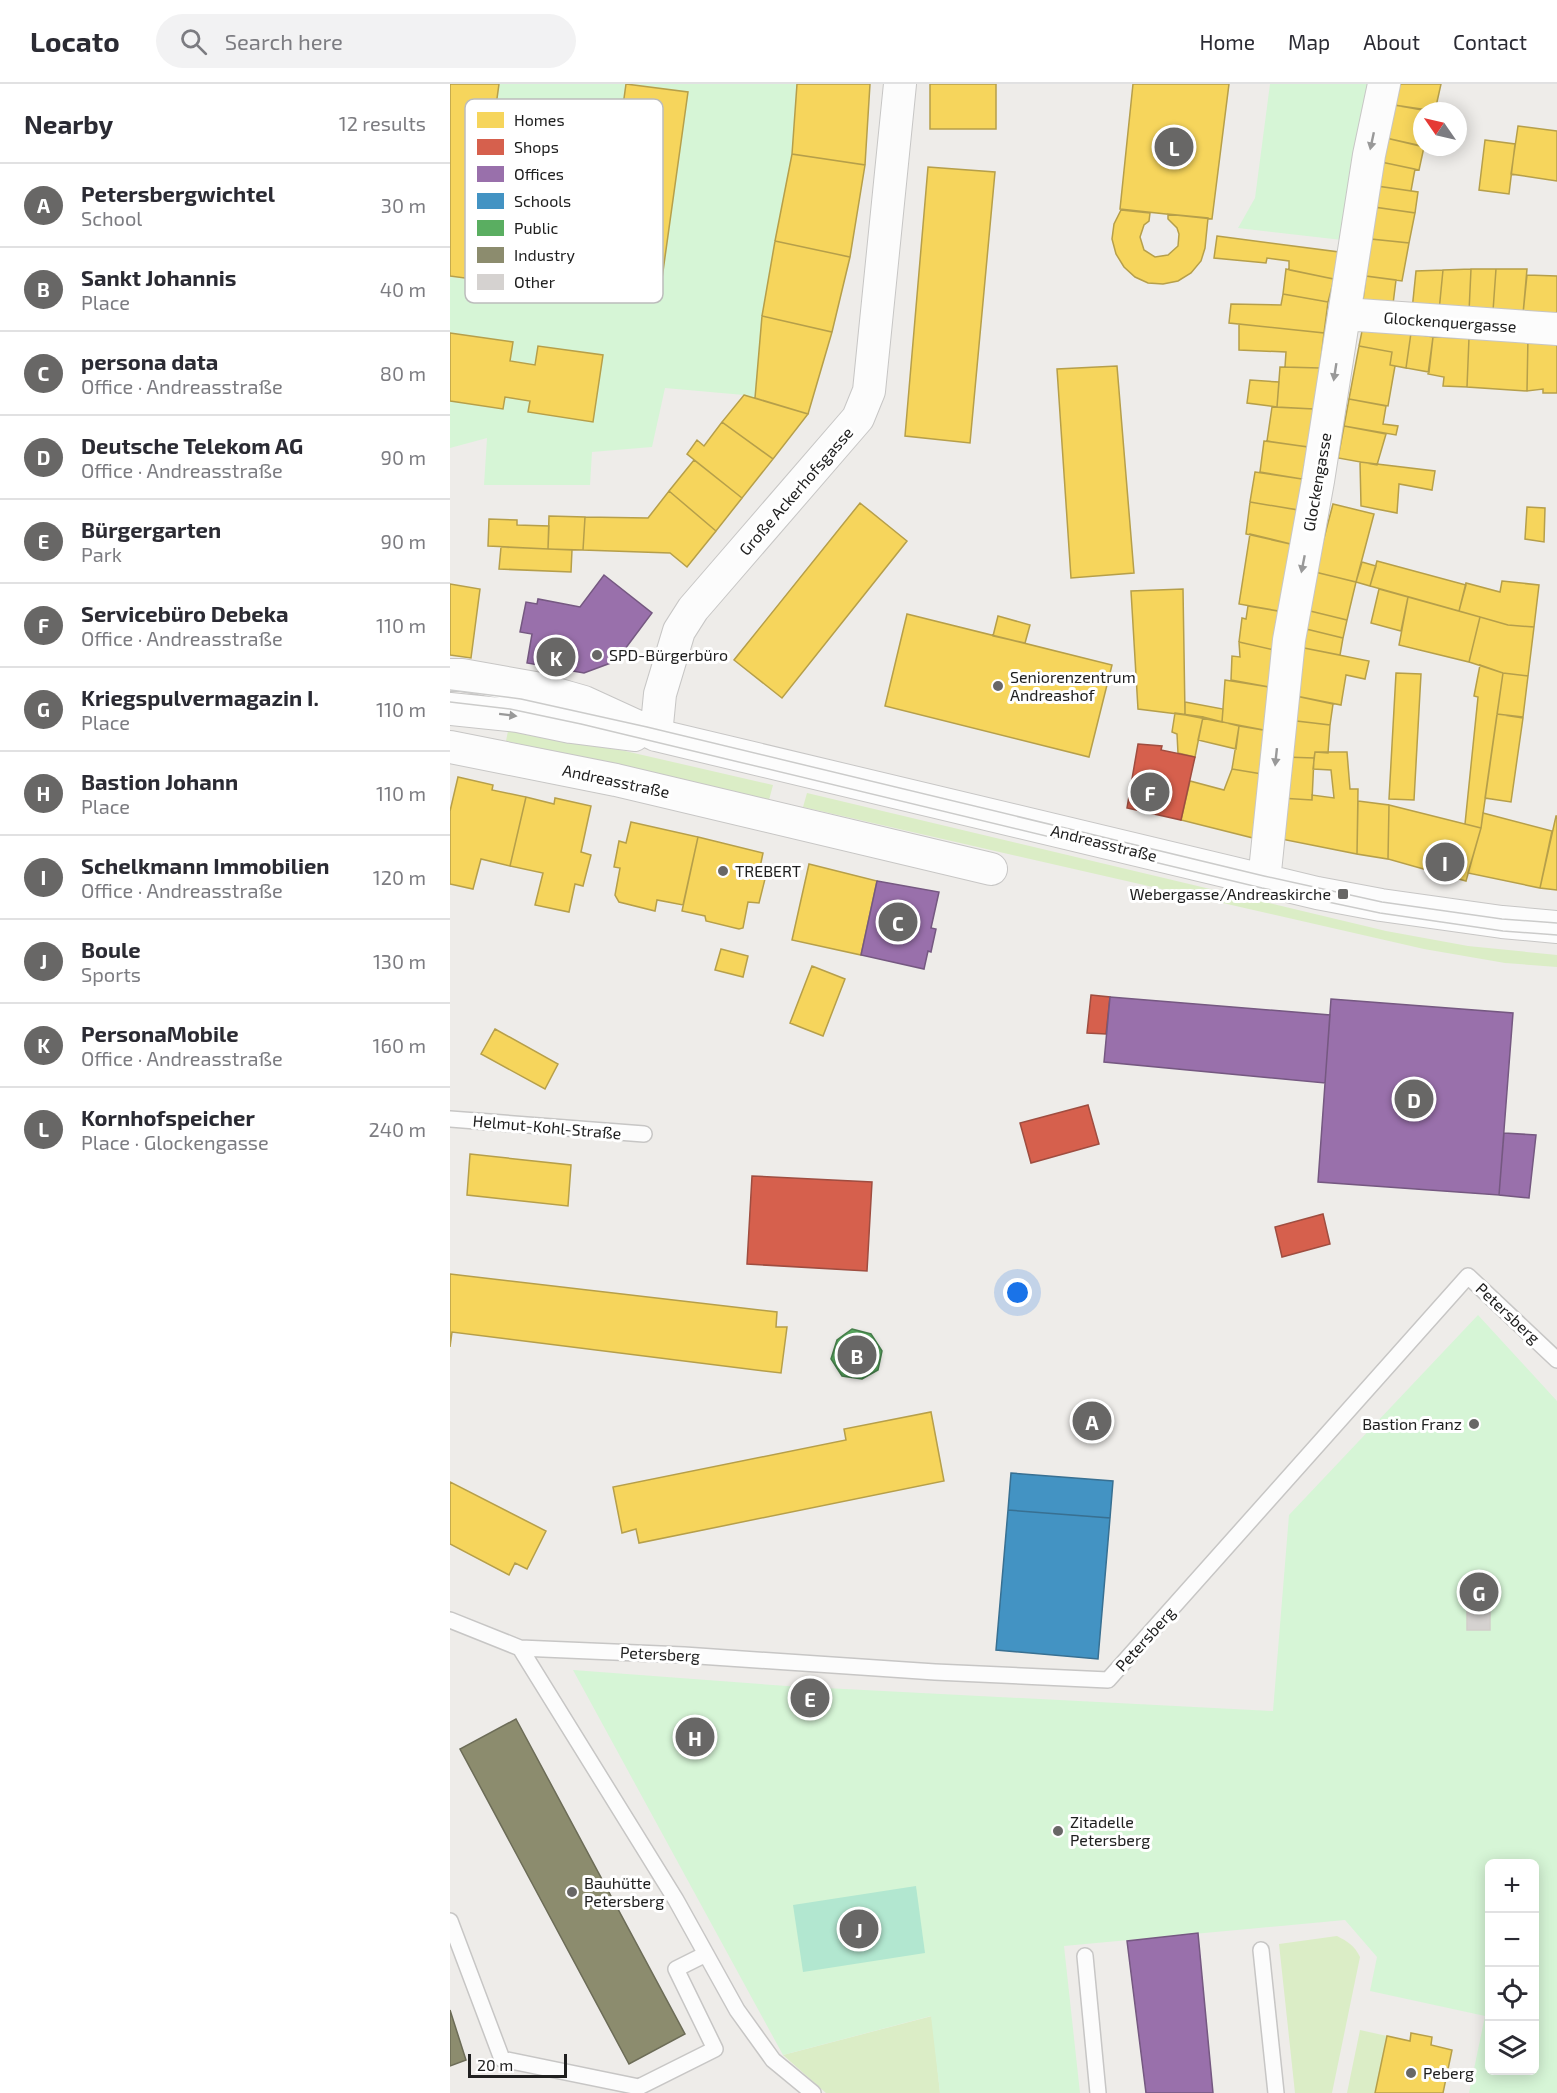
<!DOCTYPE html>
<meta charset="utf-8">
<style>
body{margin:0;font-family:"Exo 2",sans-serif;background:#f2f2f3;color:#2b2b33}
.controls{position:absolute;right:18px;bottom:18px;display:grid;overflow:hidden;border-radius:9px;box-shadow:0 3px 15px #0003}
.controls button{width:54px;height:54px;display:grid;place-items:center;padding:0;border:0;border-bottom:2px solid #e1e1e2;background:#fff;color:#2b2b33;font:30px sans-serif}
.compass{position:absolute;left:963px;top:18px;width:54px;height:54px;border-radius:50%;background:#fff;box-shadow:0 3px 15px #0003;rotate:304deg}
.scale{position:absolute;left:18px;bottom:15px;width:99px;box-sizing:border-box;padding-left:6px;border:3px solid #202020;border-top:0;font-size:16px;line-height:21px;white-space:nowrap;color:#202020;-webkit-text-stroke:4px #fff;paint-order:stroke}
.you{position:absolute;left:568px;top:1209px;width:21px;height:21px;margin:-15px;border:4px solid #fff;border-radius:50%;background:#1a73e8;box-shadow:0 0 0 9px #1a73e833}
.badge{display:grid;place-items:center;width:39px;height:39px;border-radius:50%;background:#686766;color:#fff;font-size:20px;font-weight:700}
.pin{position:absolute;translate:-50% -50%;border:3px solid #fff;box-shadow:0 2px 6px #0006}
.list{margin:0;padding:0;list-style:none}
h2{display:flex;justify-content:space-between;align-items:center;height:78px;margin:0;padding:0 24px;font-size:26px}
h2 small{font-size:20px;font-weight:400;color:#7c7c81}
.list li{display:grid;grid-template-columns:39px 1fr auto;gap:18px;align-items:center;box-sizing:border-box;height:84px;padding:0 24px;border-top:2px solid #e1e1e2}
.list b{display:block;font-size:22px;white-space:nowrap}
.list p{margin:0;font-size:20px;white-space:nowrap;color:#7c7c81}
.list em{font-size:20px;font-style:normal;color:#7c7c81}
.icon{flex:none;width:33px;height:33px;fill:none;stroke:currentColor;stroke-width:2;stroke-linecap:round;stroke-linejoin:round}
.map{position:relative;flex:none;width:1107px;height:2009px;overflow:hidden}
header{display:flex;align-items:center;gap:36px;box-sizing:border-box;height:84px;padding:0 30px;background:#fff;border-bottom:2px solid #e1e1e2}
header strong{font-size:28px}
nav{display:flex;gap:33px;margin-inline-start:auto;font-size:21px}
.search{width:420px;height:54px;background:#f2f2f3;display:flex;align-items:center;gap:15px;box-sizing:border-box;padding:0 21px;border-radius:33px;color:#7c7c81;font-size:22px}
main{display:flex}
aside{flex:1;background:#fff}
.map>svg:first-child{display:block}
.grass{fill:#dbedc6}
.park{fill:#d6f5d6;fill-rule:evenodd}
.pitch{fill:#b2e7d0}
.homes{fill:#f6d55c;stroke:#b69f4a;stroke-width:1.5}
.shops{fill:#d6604d;stroke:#9f4d40;stroke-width:1.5}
.offices{fill:#9970ab;stroke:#755881;stroke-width:1.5}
.schools{fill:#4393c3;stroke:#387092;stroke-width:1.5}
.public{fill:#5aae61;stroke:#49834e;stroke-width:1.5}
.industry{fill:#8c8c6e;stroke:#6c6c57;stroke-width:1.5}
.building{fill:#d5d2d0;stroke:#d2ceca;stroke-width:1.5}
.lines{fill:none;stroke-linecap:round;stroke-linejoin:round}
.service-casing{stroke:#c7c6c5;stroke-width:18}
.minor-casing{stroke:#c7c6c5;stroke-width:34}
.service{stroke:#fcfcfc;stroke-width:15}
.minor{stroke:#fcfcfc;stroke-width:32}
.tram{stroke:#cbcbca;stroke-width:1.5}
.oneway{fill:#999}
.poi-dot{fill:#686766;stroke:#fff;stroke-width:2}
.labels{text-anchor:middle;stroke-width:6;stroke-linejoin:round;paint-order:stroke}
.street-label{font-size:16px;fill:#202020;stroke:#fff}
.poi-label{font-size:16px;fill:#202020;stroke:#fff;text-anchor:start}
.key{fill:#fff;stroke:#bcbcbc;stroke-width:1.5}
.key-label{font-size:16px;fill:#202020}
</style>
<header>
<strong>Locato</strong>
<div class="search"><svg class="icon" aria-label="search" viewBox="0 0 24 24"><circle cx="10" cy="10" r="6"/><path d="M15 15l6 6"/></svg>Search here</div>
<nav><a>Home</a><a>Map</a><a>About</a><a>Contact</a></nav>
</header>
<main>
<aside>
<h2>Nearby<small>12 results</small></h2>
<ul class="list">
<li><span class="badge">A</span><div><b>Petersbergwichtel</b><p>School</p></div><em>30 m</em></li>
<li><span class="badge">B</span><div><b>Sankt Johannis</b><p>Place</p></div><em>40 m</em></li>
<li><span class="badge">C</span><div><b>persona data</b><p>Office · Andreasstraße</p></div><em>80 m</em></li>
<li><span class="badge">D</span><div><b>Deutsche Telekom AG</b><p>Office · Andreasstraße</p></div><em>90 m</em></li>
<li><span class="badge">E</span><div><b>Bürgergarten</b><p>Park</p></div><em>90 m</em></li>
<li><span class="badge">F</span><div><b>Servicebüro Debeka</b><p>Office · Andreasstraße</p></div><em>110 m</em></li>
<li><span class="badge">G</span><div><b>Kriegspulvermagazin I.</b><p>Place</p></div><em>110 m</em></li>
<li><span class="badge">H</span><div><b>Bastion Johann</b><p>Place</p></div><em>110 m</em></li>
<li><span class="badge">I</span><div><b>Schelkmann Immobilien</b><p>Office · Andreasstraße</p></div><em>120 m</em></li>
<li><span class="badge">J</span><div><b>Boule</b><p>Sports</p></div><em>130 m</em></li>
<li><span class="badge">K</span><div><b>PersonaMobile</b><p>Office · Andreasstraße</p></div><em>160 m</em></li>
<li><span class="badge">L</span><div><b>Kornhofspeicher</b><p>Place · Glockengasse</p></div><em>240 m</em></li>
</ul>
</aside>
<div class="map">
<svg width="1107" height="2009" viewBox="0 0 1107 2009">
<rect width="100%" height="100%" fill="#eeece9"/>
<path class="grass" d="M58 647 175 667 323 701 319 716 56 657Z
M357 709 936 847 1018 862 1107 871V883L1055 879 974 865 353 723Z
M887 1852C897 1857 905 1862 910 1873L882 2009H845L829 1860Z
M482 1932 490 2009H376L333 1971Z
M910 1946 937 1952 925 2009H897Z"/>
<path class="park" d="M0 0H347L342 70 312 232 305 314 294 311 215 304 202 363 142 368 140 401H34L37 354 0 364Z
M820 0H926L892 156 788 144 805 114Z
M1028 1231 1107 1317V2009H1019L1035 1932 920 1907 927 1873 895 1836 614 1862 630 2009H490L481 1932 333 1971 123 1586 337 1602 823 1627 839 1431ZM1040 1780H1084V1986H1040Z"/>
<path class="pitch" d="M466 1802 475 1869 353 1888 343 1821Z"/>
<path class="homes" d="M0 0H49L22 195 0 192Z
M176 0 238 8 209 216 147 208Z
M347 0H420L415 81 342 70Z
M480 0H546V45H480Z
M683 0H779L762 135 670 125Z
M948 0H991L985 27 944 21Z
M944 21 978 27H972V62L936 54Z
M1068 42 1107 47V97L1061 90Z
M936 54 974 63 969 86 931 78Z
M1035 56 1065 60 1059 110 1029 106Z
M342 70 415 81 400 173 325 157Z
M931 78 965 85 961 107 927 102Z
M478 83 545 88 520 359 455 352Z
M927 102 968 108 965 129 924 123Z
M924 123 965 129 959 159 921 155Z
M671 126 700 129 699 137 694 141 690 153 694 166 705 173 718 171 728 162 729 150 727 144 718 135V130L758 134 755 164 751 177 741 189 728 197 713 200 698 199 685 193 674 183 666 170 662 155 664 140Z
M767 152 889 168 884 195 839 186V177L817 174 816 179 764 174Z
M921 155 959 159 952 197 916 192Z
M325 157 400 173 382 248 312 232Z
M836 185 884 195 878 218 833 210Z
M1021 185 1019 228 989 227 993 186Z
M1021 185H1046L1043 227 1019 228Z
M1046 185H1077L1073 230 1043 227Z
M993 186 989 227 962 226 966 187Z
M1077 191 1107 192V232L1073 230Z
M916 192 946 196 942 228 912 224Z
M833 210 878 218 874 249 779 239 781 220 831 221Z
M312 232 382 248 358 330 305 314Z
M789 240 874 249 870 284 835 283 836 268 789 266Z
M913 242 961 249 956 284 940 281 942 268 909 262Z
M0 249 63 258 60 277 85 281 88 262 153 271 143 338 78 328 80 317 55 313 53 325 0 317Z
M961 249 983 253 979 288 956 284Z
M1078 252 1077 307 1017 303 1019 254Z
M1078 252 1107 255V309H1093V305L1077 307Z
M983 253 1019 254 1017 303 993 302 994 293 978 290Z
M909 262 942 268 940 281 945 282 938 322 899 315Z
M667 282 684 489 621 494 607 285Z
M830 283 870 284 864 325 827 323Z
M800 296 829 298 827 323 797 319Z
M294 311 358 330 323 375 272 338Z
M899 315 936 322 933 340 948 342 946 351 894 342Z
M822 323 864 325 858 363 817 357Z
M272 338 323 375 292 414 237 370 247 356 254 362Z
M894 342 936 350 927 381 888 374Z
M814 357 858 363 852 395 810 388Z
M244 376 292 414 266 447 219 407Z
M910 378 985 387 982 406 949 400 947 429 911 422Z
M805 388 852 395 848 426 800 418Z
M219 407 266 447 237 483 220 469 133 466 135 433 198 434Z
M800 418 848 426 845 461 796 450Z
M410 419 457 457 332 614 284 576Z
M883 420 924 430 906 498 865 488Z
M1077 423 1095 424 1094 458 1075 455Z
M99 432 135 433 133 466 98 465Z
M39 435 67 436V441L99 442 98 465 38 462Z
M800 450 845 461 834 528 789 520Z
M51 463 122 466 121 488 49 485Z
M927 477 1016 501 1009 527 920 502Z
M912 478 926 482 920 502 906 498Z
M865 488 906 498 897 536 856 526Z
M1052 497 1089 501 1084 543 1058 541 1009 527 1016 499 1050 508Z
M0 500 30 505 21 574 0 571Z
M733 505 735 631 688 625 681 507Z
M929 505 958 513 951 547 921 539Z
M958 513 1030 533 1019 578 949 561Z
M798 522 834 528 829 567 789 558 792 534 796 535Z
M856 526 897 536 893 554 852 544Z
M457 530 662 581 639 673 435 622Z
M548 532 580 541 575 559 543 552Z
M1030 533 1058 541 1084 543 1078 592 1053 589 1019 578Z
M852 544 893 554 890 571 849 563Z
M789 558 829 567 825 604 781 596 782 572 790 573Z
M849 563 919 577 915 595 896 591 891 621 841 611Z
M1030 581 1053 589 1031 744 1015 740 1028 613 1024 612Z
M946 589 971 590 964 716 939 715Z
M1053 589 1078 592 1073 633 1047 630Z
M775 596 825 604 819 647 772 638Z
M841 611 883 620 880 641 838 636Z
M735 618 773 625 772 638 735 631Z
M725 629 753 633 745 673 728 669 727 650 722 648Z
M1047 630 1073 634 1061 718 1035 714Z
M753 633 789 642 786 665 748 656Z
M838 636 880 641 878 669 865 668 864 674 834 673Z
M789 642 819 647 812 690 782 685Z
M865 668H897L900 705H908L907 770 826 754 830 714 862 716V711L884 714 881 686 863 685Z
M834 673 864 674 862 716 830 714Z
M782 685 812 690 803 754 731 736 740 697 774 706Z
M8 693 43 701 42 706 76 713 60 782 31 775 23 805 0 800V727Z
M76 713 104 720 105 714 141 722 131 768 141 771 133 802 125 800 119 828 85 821 93 789 60 782Z
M908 717 939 721 938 775 907 770Z
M939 721 1031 744 1016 797 938 775Z
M1033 729 1102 747 1090 804 1018 789 1031 744Z
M1106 732H1107V806L1090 804Z
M181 738 248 753 233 821 207 816 205 827 169 818 165 811 170 784 164 783 169 757 176 759Z
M248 753 313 769 309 788 316 791 309 819 298 818 293 844 289 845 256 837 255 832 232 827Z
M359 780 427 797 411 871 342 856Z
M271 865 298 872 293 893 265 886Z
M362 882 395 895 373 952 340 939Z
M45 945 108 980 95 1005 31 970Z
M20 1070 121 1081 118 1122 17 1111Z
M0 1190 327 1228 326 1243H337L331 1289 2 1248 0 1263Z
M481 1328 494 1397 189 1459 186 1445 172 1449 163 1403 396 1356 394 1345Z
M0 1398 96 1447 77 1485 65 1479 59 1491 0 1460Z
M961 1949 982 1953 981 1961 1002 1966 993 2009H925L937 1952 960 1957Z"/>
<path class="shops" d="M688 660 712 662 711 666 745 673 731 736 677 724Z
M641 911 660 913 656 950 637 949Z
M638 1021 649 1060 581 1079 570 1039Z
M302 1092 422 1098 417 1187 297 1180Z
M873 1130 880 1160 832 1173 825 1143Z"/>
<path class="offices" d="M154 491 202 529 166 577 134 589 77 579 82 550 70 548 76 518 87 520 88 515 130 523Z
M427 797 489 808 481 844 486 845 481 868 478 867 474 885 411 871Z
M660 913 880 931 875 999 654 978Z
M881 915 1063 929 1049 1111 868 1098Z
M1054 1049 1086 1051 1079 1114 1049 1111Z
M748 1849 763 2009H696L677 1857Z"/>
<path class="schools" d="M561 1389 663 1397 660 1434 558 1426Z
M558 1426 660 1434 648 1575 546 1566Z"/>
<path class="public" d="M402 1245 421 1250 432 1267 428 1286 412 1295 392 1292 381 1275 387 1256Z"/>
<path class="industry" d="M66 1635 235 1950 179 1980 10 1665Z
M0 1926 16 1976 0 1982Z"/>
<path class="building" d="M1017 1520H1040V1546H1017Z"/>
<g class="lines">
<defs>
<path id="service" d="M0 1035 194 1050
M0 1536 70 1564 234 1571 485 1588 658 1596 1018 1192 1107 1276
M70 1564 226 1816 287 1926 323 1976 363 2009
M0 1837 52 1975 189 2003 265 1965 226 1885 256 1870
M811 1866 826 2009
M635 1872 648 2009"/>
<path id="minor" d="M894 230 1107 245
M0 591H12L85 604 134 618 206 651 867 809 931 821 1052 838 1107 843
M0 625 68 632 121 643 184 651
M206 651 210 610 229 547 243 525 408 334 419 307 450 0
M0 663 166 696 541 785
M814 797 839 556 868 397 919 71 934 0"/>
</defs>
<use href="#service" class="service-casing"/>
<use href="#minor" class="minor-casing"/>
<use href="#service" class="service"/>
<use href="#minor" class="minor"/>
<path class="tram" d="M0 606 71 615 197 643 814 792 932 818 1052 835 1107 839
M0 618 60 625 131 640 812 804 930 829 1053 847 1107 851"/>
</g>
<defs><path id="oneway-solid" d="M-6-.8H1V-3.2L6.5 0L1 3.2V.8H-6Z" transform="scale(1.5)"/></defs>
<g class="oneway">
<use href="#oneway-solid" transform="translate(922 57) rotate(102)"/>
<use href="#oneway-solid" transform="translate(885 288) rotate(99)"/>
<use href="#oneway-solid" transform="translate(853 480) rotate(101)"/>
<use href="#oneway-solid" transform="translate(58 631) rotate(7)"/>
<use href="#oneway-solid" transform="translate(826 673) rotate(96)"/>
</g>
<g class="poi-dot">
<circle cx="147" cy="571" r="6"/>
<circle cx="548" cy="602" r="6"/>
<circle cx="273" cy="787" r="6"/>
<rect x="887" y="804" width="12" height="12" rx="3"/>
<circle cx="1024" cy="1340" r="6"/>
<circle cx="608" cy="1747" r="6"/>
<circle cx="122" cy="1808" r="6"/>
<circle cx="961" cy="1989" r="6"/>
</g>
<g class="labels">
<g class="street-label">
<text transform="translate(1000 238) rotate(4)" y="6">Glockenquergasse</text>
<text transform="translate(867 398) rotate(-80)" y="6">Glockengasse</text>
<text transform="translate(346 407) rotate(-49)" y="6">Große Ackerhofsgasse</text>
<text transform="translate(166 697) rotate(12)" y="6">Andreasstraße</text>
<text transform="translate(654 759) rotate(14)" y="6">Andreasstraße</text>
<text transform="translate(97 1043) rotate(5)" y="6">Helmut-Kohl-Straße</text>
<text transform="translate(1058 1229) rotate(43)" y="6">Petersberg</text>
<text transform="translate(695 1555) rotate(-48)" y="6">Petersberg</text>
<text transform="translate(210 1570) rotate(3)" y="6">Petersberg</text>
</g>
<g class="poi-label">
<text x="159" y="577">SPD-Bürgerbüro</text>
<text x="560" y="599">Seniorenzentrum<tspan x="560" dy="18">Andreashof</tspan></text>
<text x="285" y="793">TREBERT</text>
<text x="881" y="816" text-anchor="end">Webergasse/Andreaskirche</text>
<text x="1012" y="1346" text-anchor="end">Bastion Franz</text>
<text x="620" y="1744">Zitadelle<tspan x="620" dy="18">Petersberg</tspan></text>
<text x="134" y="1805">Bauhütte<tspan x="134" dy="18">Petersberg</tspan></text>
<text x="973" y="1995">Peberg</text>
</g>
</g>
<rect x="15" y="15" width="198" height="204" rx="9" class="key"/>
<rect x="27" y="28" width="27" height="16" fill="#f6d55c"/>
<rect x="27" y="55" width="27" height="16" fill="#d6604d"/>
<rect x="27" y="82" width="27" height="16" fill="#9970ab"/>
<rect x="27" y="109" width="27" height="16" fill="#4393c3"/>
<rect x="27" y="136" width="27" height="16" fill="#5aae61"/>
<rect x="27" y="163" width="27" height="16" fill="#8c8c6e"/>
<rect x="27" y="190" width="27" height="16" fill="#d5d2d0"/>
<g class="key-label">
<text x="64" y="42">Homes</text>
<text x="64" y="69">Shops</text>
<text x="64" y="96">Offices</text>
<text x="64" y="123">Schools</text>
<text x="64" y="150">Public</text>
<text x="64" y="177">Industry</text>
<text x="64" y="204">Other</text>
</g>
</svg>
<div class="controls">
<button>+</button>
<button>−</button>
<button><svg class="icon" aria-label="locate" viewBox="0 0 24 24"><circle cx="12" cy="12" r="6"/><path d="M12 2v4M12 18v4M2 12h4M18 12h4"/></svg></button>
<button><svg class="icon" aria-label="layers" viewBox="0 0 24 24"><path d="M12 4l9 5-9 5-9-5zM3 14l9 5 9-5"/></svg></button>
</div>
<svg class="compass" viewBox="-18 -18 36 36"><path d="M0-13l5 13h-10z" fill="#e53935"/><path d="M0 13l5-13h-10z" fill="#7c7c81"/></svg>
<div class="scale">20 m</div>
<div class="you"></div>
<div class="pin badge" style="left:642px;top:1337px">A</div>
<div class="pin badge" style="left:407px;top:1271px">B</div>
<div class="pin badge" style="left:448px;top:838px">C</div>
<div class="pin badge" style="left:964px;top:1015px">D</div>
<div class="pin badge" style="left:360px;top:1614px">E</div>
<div class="pin badge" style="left:700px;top:708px">F</div>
<div class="pin badge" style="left:1029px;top:1508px">G</div>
<div class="pin badge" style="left:245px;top:1653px">H</div>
<div class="pin badge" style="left:995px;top:778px">I</div>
<div class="pin badge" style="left:409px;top:1845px">J</div>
<div class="pin badge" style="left:106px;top:573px">K</div>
<div class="pin badge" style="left:724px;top:63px">L</div>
</div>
</main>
